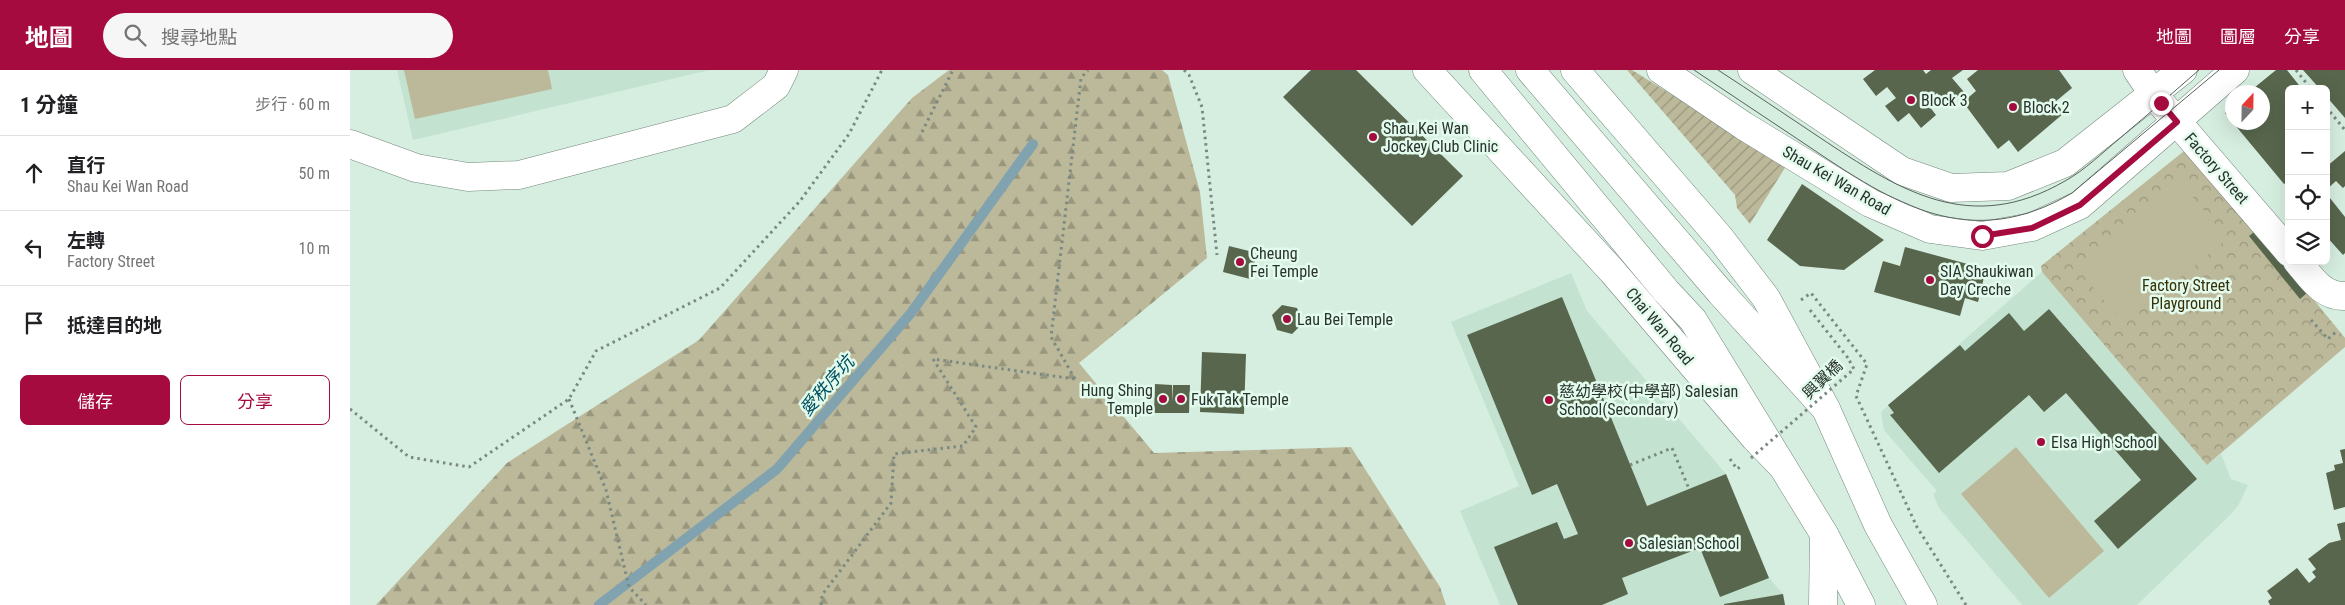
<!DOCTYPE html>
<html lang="zh-TW">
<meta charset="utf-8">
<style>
body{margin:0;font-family:"Roboto Condensed","Noto Sans TC",sans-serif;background:#f6f6f6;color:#202124}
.controls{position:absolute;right:15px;top:15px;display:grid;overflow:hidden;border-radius:8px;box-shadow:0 5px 20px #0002}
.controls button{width:45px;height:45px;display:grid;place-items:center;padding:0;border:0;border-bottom:1px solid #e0e0e0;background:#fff;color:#202124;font:25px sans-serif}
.compass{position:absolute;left:1875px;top:15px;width:45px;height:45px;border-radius:50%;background:#fff;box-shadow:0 5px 20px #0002;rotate:22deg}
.stop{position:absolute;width:15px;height:15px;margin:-11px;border:4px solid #a50b3e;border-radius:50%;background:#fff}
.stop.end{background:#a50b3e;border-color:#fff;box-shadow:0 1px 5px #0008}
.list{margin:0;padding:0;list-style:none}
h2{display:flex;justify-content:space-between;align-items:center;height:65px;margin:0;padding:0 20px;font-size:21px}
h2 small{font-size:16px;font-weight:400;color:#757577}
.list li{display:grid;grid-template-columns:32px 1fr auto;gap:15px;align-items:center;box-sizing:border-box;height:75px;padding:0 20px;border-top:1px solid #e0e0e0}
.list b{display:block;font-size:19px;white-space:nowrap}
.list p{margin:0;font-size:16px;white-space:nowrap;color:#757577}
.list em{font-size:16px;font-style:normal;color:#757577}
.actions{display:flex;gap:10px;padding:15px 20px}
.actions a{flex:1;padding:11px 0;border:1px solid #a50b3e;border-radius:8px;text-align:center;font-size:18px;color:#a50b3e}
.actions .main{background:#a50b3e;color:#fff}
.icon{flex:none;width:28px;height:28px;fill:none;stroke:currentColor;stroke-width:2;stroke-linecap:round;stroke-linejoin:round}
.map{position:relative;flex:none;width:1995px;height:535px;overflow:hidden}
header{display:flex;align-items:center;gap:30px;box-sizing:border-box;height:70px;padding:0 25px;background:#a50b3e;color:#fff}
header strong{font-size:24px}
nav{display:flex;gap:28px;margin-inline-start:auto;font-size:18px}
.search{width:350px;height:45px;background:#f6f6f6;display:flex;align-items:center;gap:12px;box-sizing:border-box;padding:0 18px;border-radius:28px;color:#757577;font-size:19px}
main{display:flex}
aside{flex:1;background:#fff}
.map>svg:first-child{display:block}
.built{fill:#c3e2d0}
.forest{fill:url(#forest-firs)}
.park{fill:url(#park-crowns)}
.garden{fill:url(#garden-furrows)}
.pitch{fill:#bcb89a}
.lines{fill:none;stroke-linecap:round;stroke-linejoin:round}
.stream{stroke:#80a3af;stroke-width:10}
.building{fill:#58664d}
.minor-casing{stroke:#73887c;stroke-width:29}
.major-casing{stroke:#73887c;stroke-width:29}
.highway-casing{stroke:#73887c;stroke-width:29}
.path{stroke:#7a8a81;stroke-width:3;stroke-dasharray:2.5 4;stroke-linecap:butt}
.minor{stroke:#fff;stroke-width:28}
.major{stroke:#fff;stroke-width:28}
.highway{stroke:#fff;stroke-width:28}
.tram{stroke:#56635c;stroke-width:1}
.path-bridge{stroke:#7a8a81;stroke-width:3;stroke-dasharray:2.5 4;stroke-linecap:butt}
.route{stroke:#a50b3e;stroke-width:6}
.poi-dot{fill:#a50b3e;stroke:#e3fbed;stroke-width:2}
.labels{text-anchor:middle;stroke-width:5;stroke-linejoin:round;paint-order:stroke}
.poi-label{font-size:16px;fill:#29322d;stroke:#e3fbed;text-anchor:start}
.street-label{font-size:16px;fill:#29322d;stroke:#e3fbed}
.park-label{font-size:16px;fill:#363006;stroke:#e3fbed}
.water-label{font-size:18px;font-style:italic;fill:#004f60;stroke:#e3fbed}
</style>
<header>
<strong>地圖</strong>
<div class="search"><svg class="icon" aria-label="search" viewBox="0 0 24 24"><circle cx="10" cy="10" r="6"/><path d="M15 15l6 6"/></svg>搜尋地點</div>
<nav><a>地圖</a><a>圖層</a><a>分享</a></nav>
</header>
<main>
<aside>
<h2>1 分鐘<small>步行 · 60 m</small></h2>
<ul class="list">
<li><svg class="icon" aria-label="ahead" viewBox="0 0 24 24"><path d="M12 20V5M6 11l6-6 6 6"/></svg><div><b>直行</b><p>Shau Kei Wan Road</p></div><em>50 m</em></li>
<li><svg class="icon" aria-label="left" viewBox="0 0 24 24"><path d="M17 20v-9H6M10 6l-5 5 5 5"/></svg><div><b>左轉</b><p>Factory Street</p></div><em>10 m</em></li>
<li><svg class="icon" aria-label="arrive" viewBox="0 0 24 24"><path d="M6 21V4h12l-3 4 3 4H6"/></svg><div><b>抵達目的地</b></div></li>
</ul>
<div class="actions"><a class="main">儲存</a><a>分享</a></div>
</aside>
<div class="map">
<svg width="1995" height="535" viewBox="0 0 1995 535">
<defs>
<pattern id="forest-firs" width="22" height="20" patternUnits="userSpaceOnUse" patternTransform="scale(1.25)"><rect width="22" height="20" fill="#bcb89a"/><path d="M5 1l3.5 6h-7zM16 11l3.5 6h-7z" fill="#99967e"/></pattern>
<pattern id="park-crowns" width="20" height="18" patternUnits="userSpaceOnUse" patternTransform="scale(1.25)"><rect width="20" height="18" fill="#bcb89a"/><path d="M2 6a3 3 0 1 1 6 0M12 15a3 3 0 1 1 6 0" fill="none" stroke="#99967e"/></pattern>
<pattern id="garden-furrows" width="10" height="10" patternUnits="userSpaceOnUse" patternTransform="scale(1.25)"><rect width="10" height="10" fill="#bcb89a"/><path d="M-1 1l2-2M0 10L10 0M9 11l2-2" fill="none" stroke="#99967e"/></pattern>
</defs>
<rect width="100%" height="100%" fill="#d6eee0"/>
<path class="built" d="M47 0H360L63 70Z
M1692 202 1857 395 1871 384 1881 409 1898 415 1888 436 1880 445 1787 535H1672L1589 438 1583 424 1587 421 1534 360 1531 342Z
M1221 203 1237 241 1376 404 1419 508 1433 524 1435 535H1150L1110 441 1169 416 1101 252Z"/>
<path class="forest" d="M599 0H812L818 5 850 122 857 188 729 293 804 383 1001 377 1090 517 1096 535H26L157 393 349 270 562 28Z"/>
<path class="park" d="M1839 77 1995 268V277L1857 395 1692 202 1691 196Z"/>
<path class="garden" d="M1277 0H1282L1436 96 1400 154 1387 138 1385 125Z"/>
<path class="pitch" d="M54 0H198L202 19 65 49Z
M1830 111 1877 169 1774 254 1726 197Z
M1666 377 1754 481 1699 528 1611 424Z"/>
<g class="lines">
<path class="stream" d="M249 535 427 399 561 243 683 74"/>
</g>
<path class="building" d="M961 0H1006L1113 106 1062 156 933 27Z
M1525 0H1573L1576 4 1581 0H1613L1602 8 1614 22 1597 36 1587 23 1576 32 1586 45 1571 58 1559 43 1548 52 1535 36 1546 28 1537 17 1526 26 1513 9Z
M1628 0H1709L1722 18 1705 32 1714 43 1668 82 1659 70 1648 79 1613 32 1626 21 1617 9Z
M1926 0H1937L1952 19H1939V110L1934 114 1875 43 1882 37V52H1912V22H1899Z
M1953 0H1995V48L1976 26V19H1970Z
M1995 81V116L1993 118 1986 111 1976 120V97Z
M1452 114 1534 170 1494 200 1450 196 1417 170Z
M1976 123 1995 147V183L1993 185 1976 166Z
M1907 160 1958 222 1950 229 1899 166Z
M879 176 907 183 900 209 873 202Z
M1555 177 1636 199 1628 232 1615 228 1610 246 1524 222 1533 191 1550 196Z
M1212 227 1297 436 1376 404 1419 508 1370 527 1350 478 1272 508 1278 524 1252 535H1168L1144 477 1207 452 1214 469 1228 464 1207 414 1182 425 1117 265Z
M932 235 947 238 953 253 942 264 927 260 922 245Z
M1699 239 1847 409 1768 479 1744 451 1791 410 1716 323 1694 342 1679 325 1589 403 1540 345 1544 343 1538 335 1610 275 1615 281 1659 243 1674 261Z
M852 282 896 284 894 344 850 342Z
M805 314 822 315V332L823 315H840L839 343H804Z
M1995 379V437L1984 440 1976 403 1985 400 1984 395 1993 393 1990 380Z
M1995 452V535H1920L1918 531 1922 528 1917 521 1947 498 1959 513 1966 507 1962 502 1966 499 1958 489 1979 473 1991 470 1987 454Z
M1433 524 1435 535H1374V534Z"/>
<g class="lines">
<defs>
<path id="minor" d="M1311 0 1394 56 1520 133 1580 159 1632 166 1682 157 1730 135 1885 0
M1402 0 1552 101 1601 118 1658 116 1715 93 1833 0
M1787 0 1804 25 1939 182
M0 74 66 98 118 107 169 105 383 49 426 16 434 0
M1947 191C1961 207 1972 227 1995 226
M1473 535 1474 464"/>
<path id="major" d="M1077 0 1262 201 1405 368 1433 397 1474 464 1511 535
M1225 0 1370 168 1416 228 1476 339 1528 455 1573 535"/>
<path id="highway" d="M1133 0 1316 221 1343 250 1433 397
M1180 0 1370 222 1476 339"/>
</defs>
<use href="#minor" class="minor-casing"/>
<use href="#major" class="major-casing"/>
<use href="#highway" class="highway-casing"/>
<path class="path" d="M834 0 839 5 852 37 867 185
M1946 0 1961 19
M1976 37 1995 60
M572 62 603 0
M1451 230 1461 223 1517 294 1506 326 1567 457 1616 535
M1460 240 1498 288
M1961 250 1978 269 1988 260
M725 309 701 267 731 8 738 0
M219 329 256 420 279 517 296 535
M0 339 59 387 119 397 219 329 246 281 370 218 450 131 499 64 532 0
M1380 389 1387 399 1390 397
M1280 395 1322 378 1339 419
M471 535 472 525 541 433 544 384 613 376 626 357 583 289 725 309"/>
<use href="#minor" class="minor"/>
<use href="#major" class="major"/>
<use href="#highway" class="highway"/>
<path class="tram" d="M1344 0C1382 25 1420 51 1458 76 1544 134 1620 183 1722 123L1869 0
M1368 0C1402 22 1436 45 1469 67 1550 121 1620 166 1715 111 1735 100 1752 83 1769 69 1796 46 1823 23 1849 0"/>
<path class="path-bridge" d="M1401 388 1504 299 1498 288"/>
</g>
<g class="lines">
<path class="route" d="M1632 166 1682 158 1730 135 1827 52 1811 33"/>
</g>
<g class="poi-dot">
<circle cx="1561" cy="30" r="5"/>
<circle cx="1663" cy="37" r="5"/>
<circle cx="1023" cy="67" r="5"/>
<circle cx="890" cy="192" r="5"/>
<circle cx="1580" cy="210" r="5"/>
<circle cx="937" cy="249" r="5"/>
<circle cx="813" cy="329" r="5"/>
<circle cx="831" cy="329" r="5"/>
<circle cx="1199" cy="330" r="5"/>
<circle cx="1691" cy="372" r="5"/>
<circle cx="1279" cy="473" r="5"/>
</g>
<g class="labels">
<g class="poi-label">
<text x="1571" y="36">Block 3</text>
<text x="1673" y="43">Block 2</text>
<text x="1033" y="64">Shau Kei Wan<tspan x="1033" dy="18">Jockey Club Clinic</tspan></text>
<text x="900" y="189">Cheung<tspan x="900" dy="18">Fei Temple</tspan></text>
<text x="1590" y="207">SIA Shaukiwan<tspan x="1590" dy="18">Day Creche</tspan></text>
<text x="947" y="255">Lau Bei Temple</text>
<text x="803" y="326" text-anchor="end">Hung Shing<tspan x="803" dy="18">Temple</tspan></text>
<text x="1209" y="327">慈幼學校(中學部) Salesian<tspan x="1209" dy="18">School(Secondary)</tspan></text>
<text x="841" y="335">Fuk Tak Temple</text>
<text x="1701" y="378">Elsa High School</text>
<text x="1289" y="479">Salesian School</text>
</g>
<g class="street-label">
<text transform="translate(1867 98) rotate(49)" y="6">Factory Street</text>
<text transform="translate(1487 110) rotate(30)" y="6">Shau Kei Wan Road</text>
<text transform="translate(1310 256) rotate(50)" y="6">Chai Wan Road</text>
<text transform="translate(1472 309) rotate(-44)" y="6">興翼橋</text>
</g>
<g class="park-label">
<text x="1836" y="221">Factory Street<tspan x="1836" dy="18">Playground</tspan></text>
</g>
<g class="water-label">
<text transform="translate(477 316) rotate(-49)" y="6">愛秩序坑</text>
</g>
</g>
</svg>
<div class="controls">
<button>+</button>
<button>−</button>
<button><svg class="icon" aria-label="locate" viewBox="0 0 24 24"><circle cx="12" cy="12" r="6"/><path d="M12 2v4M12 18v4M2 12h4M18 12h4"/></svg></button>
<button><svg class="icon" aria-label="layers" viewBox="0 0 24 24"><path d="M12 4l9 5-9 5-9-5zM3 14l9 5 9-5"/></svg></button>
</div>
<svg class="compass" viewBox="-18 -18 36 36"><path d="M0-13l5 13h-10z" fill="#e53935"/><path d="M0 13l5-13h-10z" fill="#757577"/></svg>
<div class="stop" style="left:1632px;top:166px"></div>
<div class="stop end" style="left:1811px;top:33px"></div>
</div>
</main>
